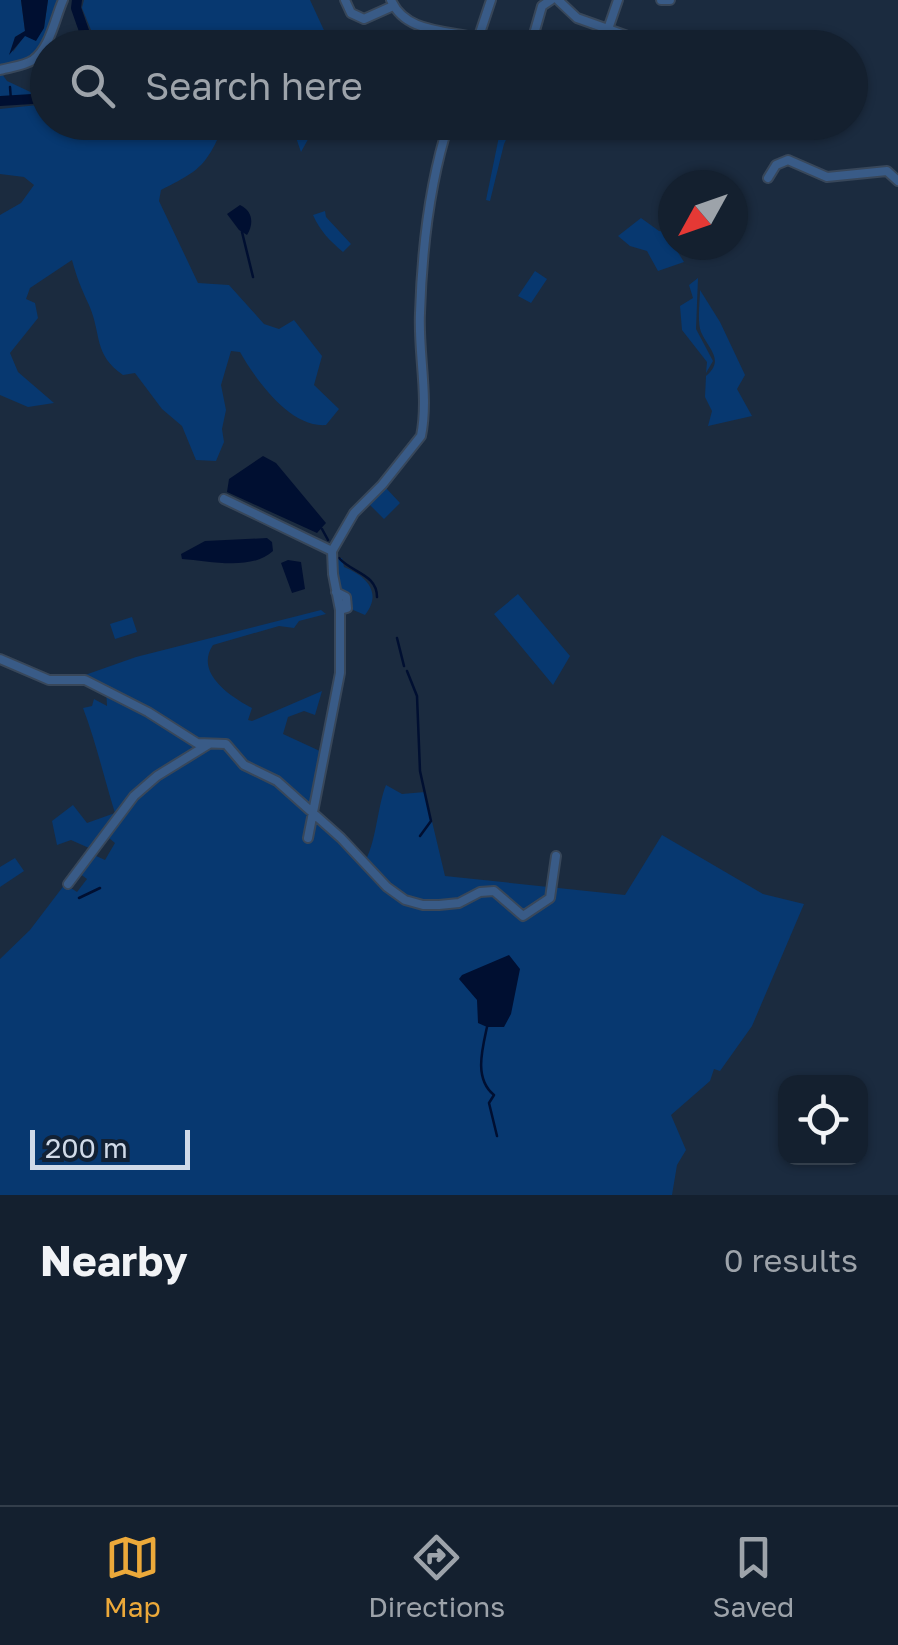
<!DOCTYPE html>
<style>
body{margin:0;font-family:"Golos Text",sans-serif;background:#212d3b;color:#f1f3f6}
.controls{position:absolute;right:30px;bottom:30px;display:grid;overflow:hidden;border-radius:20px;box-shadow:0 2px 8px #0004}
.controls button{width:90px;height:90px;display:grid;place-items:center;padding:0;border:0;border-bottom:2px solid #333e4b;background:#14202f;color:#f1f3f6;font:50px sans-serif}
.compass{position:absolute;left:658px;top:170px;width:90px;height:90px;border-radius:50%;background:#14202f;box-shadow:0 2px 8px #0004;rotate:230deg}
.scale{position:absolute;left:30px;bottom:25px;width:160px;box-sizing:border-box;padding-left:10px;border:5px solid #d0dae8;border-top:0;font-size:28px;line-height:35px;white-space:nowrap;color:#d0dae8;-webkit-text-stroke:8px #122134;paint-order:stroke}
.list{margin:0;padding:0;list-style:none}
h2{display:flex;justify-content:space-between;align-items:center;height:130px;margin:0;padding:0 40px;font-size:42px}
h2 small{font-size:32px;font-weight:400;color:#9da3aa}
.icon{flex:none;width:55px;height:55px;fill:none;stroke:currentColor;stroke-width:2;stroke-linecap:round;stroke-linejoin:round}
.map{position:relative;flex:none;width:898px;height:1195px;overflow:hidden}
.search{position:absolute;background:#14202f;box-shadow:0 2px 8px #0004;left:30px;right:30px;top:30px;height:110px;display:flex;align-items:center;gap:25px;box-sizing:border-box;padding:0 35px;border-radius:55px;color:#9da3aa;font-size:38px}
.sheet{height:310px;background:#14202f}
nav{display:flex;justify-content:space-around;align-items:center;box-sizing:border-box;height:140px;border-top:2px solid #333e4b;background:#14202f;font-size:28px;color:#9da3aa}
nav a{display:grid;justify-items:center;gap:5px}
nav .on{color:#eca93a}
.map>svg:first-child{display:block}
.green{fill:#073870}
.water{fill:#000f31}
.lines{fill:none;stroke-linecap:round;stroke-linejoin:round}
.stream{stroke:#000f31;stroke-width:2.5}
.river{stroke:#000f31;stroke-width:10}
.minor-casing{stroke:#38475a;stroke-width:12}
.minor{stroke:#395b87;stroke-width:8}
</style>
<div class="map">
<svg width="898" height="1195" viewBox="0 0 898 1195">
<rect width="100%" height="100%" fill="#1b2b3f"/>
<path class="green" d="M0 0H21L25 31 15 37 13 52 25 35 35 40 44 28 48 0H60L38 50 32 56 0 67Z
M84 0H310L328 39 381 40 383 47H98L82 8Z
M0 71 7 81 39 96 0 98Z
M47 104 48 122 225 123C206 165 203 169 161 190L159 201 198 283 229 285 264 324 279 329 294 320 322 356 314 385 339 409 326 425C290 428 256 380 240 352L231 351 221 385 226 410 222 429 224 442 216 461 196 460 182 426 162 409 135 373 123 375C93 354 102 335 89 305 81 288 77 278 72 260L30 288 26 299 35 303 38 318 10 353 18 372 54 403 28 407 0 395V215L21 203 34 185 24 177 0 174V109Z
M502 122 514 123 504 144 490 201 486 200Z
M291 123H317L301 152Z
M325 211 326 217 351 244 343 252C330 241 320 231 313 215Z
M641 218 659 231 673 233 672 243 684 262 658 271 647 251 630 246 618 236Z
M535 271 547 279 531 303 518 296Z
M698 278 696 329 713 361 706 373 707 362 682 330 680 306 693 298 689 285Z
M700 290 720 322 745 375 737 389 752 416 708 426 712 411 705 397 706 376C725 360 709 350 701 332 697 321 700 302 700 290Z
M386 488 400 503 384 519 368 503Z
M342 558 344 567C366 576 383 592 365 615L351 609V601L338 584 335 559Z
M518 594 570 656 553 685 494 614Z
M321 610 326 614 299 621 294 628 279 626 213 645C194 673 231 697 252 708L248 720 252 721 322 691 315 715 304 711 288 717 283 734 322 752 309 815 363 864C376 847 377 807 386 785L402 794 425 792 445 876 625 895 662 835 763 894 804 904 752 1026 720 1071 714 1069 710 1081 671 1115 686 1150 677 1165 672 1195H0V959L30 930 65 884 77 892 87 879 79 873 94 855 105 860 115 843 109 838 119 824 117 820 89 848 71 840 57 845 52 821 73 805 87 823 115 813C104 778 96 742 83 708L92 706 94 699 107 706 106 687 85 675 136 657Z
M132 617 137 632 115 639 110 624Z
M15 858 24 871 0 887V867Z"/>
<path class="water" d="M21 0H48L44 28 36 41 25 36 9 55 15 37 25 31Z
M240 205C253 211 254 224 247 235L239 230 227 214Z
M263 456 276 463 326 523 317 533 227 492 229 479Z
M267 538 272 542 273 551C252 571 209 561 182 559L181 554 205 541Z
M288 560 301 562 305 589 292 593 281 563Z
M509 955 520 969 511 1014 504 1027H487L478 1023 477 1000 459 979 462 975Z"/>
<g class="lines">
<path class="stream" d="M10 87 11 100
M242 232 253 277
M322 529 328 540
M339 558C352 573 377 574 377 597
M397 638 404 666
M407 671 417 696 420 771 431 821 420 836
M79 898 100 888
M487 1027C482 1050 474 1079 494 1095L489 1103 497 1136"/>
<path class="river" d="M77 0 76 8 90 48
M0 101 48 98"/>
<defs>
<path id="minor" d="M345 0 351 13 364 19 393 6
M391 0C405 33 446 30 478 38
M558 0 577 18 661 48
M661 0H670
M608 29 618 0
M475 48 491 0
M530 48 542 6 551 0
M0 70C10 67 24 66 33 60 50 48 55 18 63 0
M768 178 776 165 788 160 827 177 887 171 898 181
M224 499 332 551
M336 592 346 597 347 608 340 610 333 574 332 551 354 513 382 485 421 436C429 397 418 353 420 313 422 248 429 184 449 122
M0 659 49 680H85L148 712 197 743 226 744 244 765 277 781 341 838 387 887 405 900 423 905H439L459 903 480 892 494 891 523 916 550 898 556 856
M308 838 340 673V610
M68 884 134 796 157 776 209 744"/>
</defs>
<use href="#minor" class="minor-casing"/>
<use href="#minor" class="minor"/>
</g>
</svg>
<div class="controls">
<button><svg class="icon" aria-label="locate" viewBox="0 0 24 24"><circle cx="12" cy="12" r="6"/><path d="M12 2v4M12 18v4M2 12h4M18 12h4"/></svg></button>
</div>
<svg class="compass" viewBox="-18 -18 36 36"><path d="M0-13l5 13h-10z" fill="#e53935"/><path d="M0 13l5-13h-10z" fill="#9da3aa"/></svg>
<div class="scale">200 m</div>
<div class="search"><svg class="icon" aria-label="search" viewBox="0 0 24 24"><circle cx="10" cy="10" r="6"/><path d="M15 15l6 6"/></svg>Search here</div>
</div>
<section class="sheet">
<h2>Nearby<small>0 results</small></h2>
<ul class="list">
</ul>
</section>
<nav>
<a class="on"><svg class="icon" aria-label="map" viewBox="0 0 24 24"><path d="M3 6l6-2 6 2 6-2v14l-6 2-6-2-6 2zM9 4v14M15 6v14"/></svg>Map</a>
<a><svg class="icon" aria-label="directions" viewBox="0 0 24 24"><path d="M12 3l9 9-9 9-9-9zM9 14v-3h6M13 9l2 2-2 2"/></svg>Directions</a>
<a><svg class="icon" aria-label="saved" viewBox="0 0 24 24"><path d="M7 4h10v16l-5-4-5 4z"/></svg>Saved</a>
</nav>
